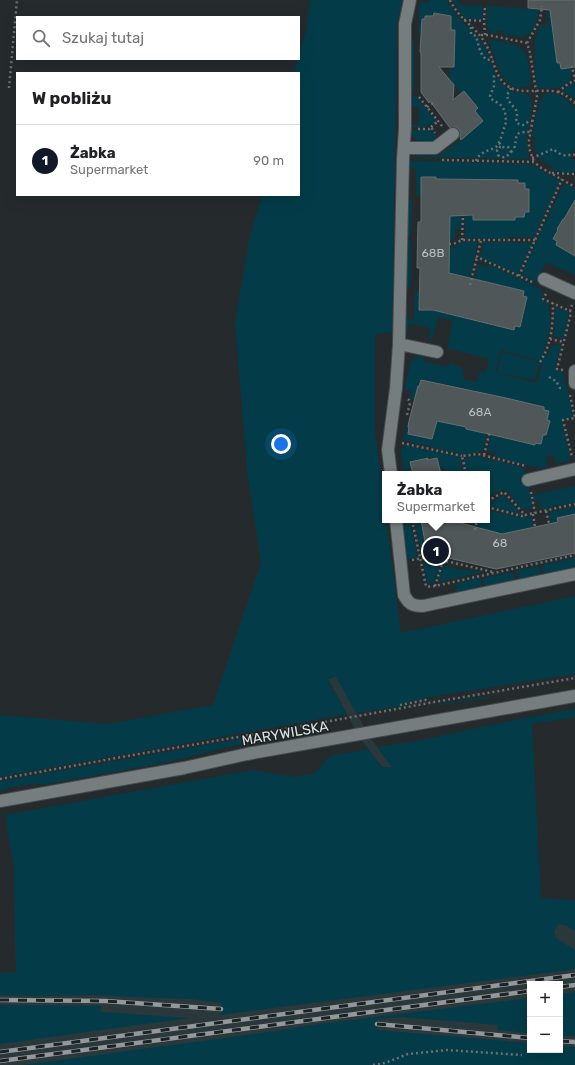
<!DOCTYPE html>
<html lang="pl">
<meta charset="utf-8">
<style>
body{margin:0;font-family:Rubik,sans-serif;background:#f6f6f6;color:#202124}
.controls{position:absolute;right:12px;bottom:12px;display:grid;overflow:hidden;border-radius:0px;box-shadow:0 4px 16px #0002}
.controls button{width:36px;height:36px;display:grid;place-items:center;padding:0;border:0;border-bottom:1px solid #e0e0e0;background:#fff;color:#202124;font:20px sans-serif}
.you{position:absolute;left:281px;top:444px;width:14px;height:14px;margin:-10px;border:3px solid #fff;border-radius:50%;background:#1a73e8;box-shadow:0 0 0 6px #1a73e833}
.badge{display:grid;place-items:center;width:26px;height:26px;border-radius:50%;background:#111827;color:#fff;font-size:13px;font-weight:700}
.pin{position:absolute;translate:-50% -50%;border:2px solid #fff;box-shadow:0 1px 4px #0006}
.popup{position:absolute;left:382px;top:471px;width:108px;height:52px;box-sizing:border-box;display:grid;place-content:center;border-radius:0px;background:#fff;filter:drop-shadow(0 1px 3px #0005);font-size:13px;white-space:nowrap;color:#757577}
.popup b{font-size:15px;color:#202124}
.popup::after{content:'';position:absolute;left:50%;top:100%;margin-left:-8px;border:8px solid transparent;border-top-color:#fff}
.list{margin:0;padding:0;list-style:none}
h2{display:flex;justify-content:space-between;align-items:center;height:52px;margin:0;padding:0 16px;font-size:17px}
h2 small{font-size:13px;font-weight:400;color:#757577}
.list li{display:grid;grid-template-columns:26px 1fr auto;gap:12px;align-items:center;box-sizing:border-box;height:72px;padding:0 16px;border-top:1px solid #e0e0e0}
.list b{display:block;font-size:15px;white-space:nowrap}
.list p{margin:0;font-size:13px;white-space:nowrap;color:#757577}
.list em{font-size:13px;font-style:normal;color:#757577}
.icon{flex:none;width:22px;height:22px;fill:none;stroke:currentColor;stroke-width:2;stroke-linecap:round;stroke-linejoin:round}
.map{position:relative;flex:none;width:575px;height:1065px;overflow:hidden}
.search{position:absolute;background:#fff;box-shadow:0 4px 16px #0002;left:16px;top:16px;width:284px;height:44px;display:flex;align-items:center;gap:10px;box-sizing:border-box;padding:0 14px;border-radius:0px;color:#757577;font-size:15px}
.panel{position:absolute;background:#fff;box-shadow:0 4px 16px #0002;left:16px;top:72px;width:284px;height:124px;border-radius:0px}
.map>svg:first-child{display:block}
.built{fill:#2a373b;fill-rule:evenodd}
.green{fill:#033c48;fill-rule:evenodd}
.building{fill:#4f5759;stroke:#666e70}
.lines{fill:none;stroke-linecap:round;stroke-linejoin:round}
.minor-casing{stroke:#44494b;stroke-width:14}
.path{stroke:#6b7072;stroke-width:2.5;stroke-dasharray:2 3;stroke-linecap:butt}
.minor{stroke:#757d7f;stroke-width:12}
.rail-casing{stroke:#94989a;stroke-width:4.5}
.rail{stroke:#1b2223;stroke-width:3;stroke-dasharray:9;stroke-linecap:butt}
.labels{text-anchor:middle;stroke-width:3;stroke-linejoin:round;paint-order:stroke}
.number-label{font-size:12px;fill:#b9bebf}
.street-label{font-size:14px;fill:#dce0e1;stroke:#1b2223}
</style>
<div class="map">
<svg width="575" height="1065" viewBox="0 0 575 1065">
<rect width="100%" height="100%" fill="#252b2d"/>
<path class="built" d="M336 676 369 736 393 768 382 767 360 738 328 679Z
M14 870 565 900H575V1065H0V973L16 972ZM530 984H560V1050H530Z"/>
<path class="green" d="M310 0H402L398 20H397V25L392 332 375 335V432L385 511V520H386L401 633 575 596V674L429 697 407 702 408 705 356 713 336 676 328 680 347 714 0 777V715L108 724 213 705 261 563 247 470 235 323 249 240 262 195H299V73H294L298 59H299V55L307 26Z
M431 0H447C452 8 456 16 463 22 472 31 479 37 485 48 492 60 493 76 504 86 511 94 527 91 531 98 535 106 528 126 527 135 527 138 527 141 527 144 527 150 530 154 527 159L414 157 418 154H427V156L439 155 461 140 483 121 475 111 478 108 464 91 461 93 450 80V67L455 66 454 65H450L455 50V30H451L447 15 434 13 433 16H425V19L422 20 421 35H419V6L424 1 427 3Z
M452 0H458L461 5 483 6 482 19 481 20 466 18 462 15Z
M487 6 533 9V6H538C538 10 538 15 537 19 535 28 529 37 519 37V36L509 35V36L504 35V32L497 30 496 34 492 33 487 28Z
M551 6 553 24 552 25 557 63H560L561 69 571 68V80L560 87 557 88H538L537 86 535 72V39L541 24 545 27 550 19 546 17Z
M409 40H414V91H409Z
M491 40C496 40 501 42 506 43 524 47 527 51 529 69 530 74 531 79 530 85 525 88 520 88 515 87 502 83 499 68 495 57 493 52 490 47 489 42Z
M571 84H575V97L572 98 563 92 564 89Z
M548 93C559 93 569 100 575 109V150L574 148 570 159 575 161V171C569 174 559 172 552 170L553 167C538 161 534 152 534 137L532 136C534 128 538 101 543 96 545 94 546 94 548 93Z
M408 96H416L436 121 426 127H408V125H419V106H408Z
M409 130H430L439 140C427 144 413 143 409 130Z
M410 161 527 164 537 167 545 173 558 179 559 182 534 237H509L508 239 465 238V216H473V220H514L515 217H524L525 212 529 211V189H525V183H518L416 196V168H409V189H407L409 163Z
M567 184 575 189V212L564 219H563L557 229 558 230 553 239 557 241 556 245 573 255 575 252V275L546 262 537 282 521 275 558 195 563 186Z
M407 200H412L411 236H406Z
M446 216H461V229L455 230V235H457L456 237 453 240H449Z
M406 240H411V287H406Z
M460 242H478L470 278 463 276 462 279 446 274 449 248 456 246Z
M484 242 532 243 518 274 480 257Z
M478 264 487 268 488 264 540 288 543 295 541 300 548 303 551 324 542 359 544 356H547C550 348 551 344 561 345L555 370 561 372 564 376 573 415 571 418 562 420 570 457V459L569 461 556 464 554 455 546 457 548 466 538 468 495 457 496 453 487 451 491 435 535 444V443L541 444 543 435H546L550 421 547 420 549 411 544 410V407L490 394 489 397 475 391 461 388 460 391 452 389V386L443 384 442 385 421 380 419 386H418L414 400 410 399 411 391 404 389 411 362C414 357 418 355 424 356L423 361 448 367 450 363 460 367 464 371 463 379 477 382 480 371 486 372 489 359 447 348 453 321 438 317 434 335 433 337 428 339 430 328 409 323 407 334 405 329V300L408 319 414 320 415 292H420L419 310H433L514 330 515 326H520L527 297 474 282ZM501 350 542 361 537 383 495 372Z
M556 307 569 313 563 339 554 336Z
M502 352 540 362 535 380 497 372Z
M408 421H409L408 427H409L408 434 428 438 433 436 437 421 488 430 483 451 464 455 403 440Z
M405 445 460 457 463 474H444L443 466 439 467 437 458 430 459V457L410 462 411 467 409 468 411 474H405L401 455V448H404Z
M476 456 524 468 533 508 523 510 505 489 487 496V474H467L464 459Z
M575 486V503L553 506 552 507 541 510 540 501 535 502 533 495Z
M503 495 521 514 487 506Z
M575 507V514L557 518 558 522 551 523 549 512Z
M487 510 521 518 531 516 533 527 502 534 478 527 479 520H487Z
M402 520H410L418 557 405 560 400 521Z
M414 520H421L427 553 422 554Z
M575 558V568L545 575 542 565Z
M427 559 440 564 434 582 427 584 423 560Z
M443 565 455 569 478 571 479 573 438 582Z
M539 566 541 575 519 580 517 570Z
M513 572 515 581 485 587 483 578Z
M480 578 482 588 457 593 455 584Z
M489 696 490 698 440 705V704Z
M575 709V717L532 724 541 898 575 900V931L565 925 558 924 554 932 556 938 570 947 575 950V969L220 1015 222 1003 191 999 132 997 94 995 29 996 0 995V973L16 972 14 870 5 815 253 770 295 777 315 773 324 763 325 761 331 756 368 749 382 767 392 768 377 747 417 741 515 720Z
M281 732V734L164 763 46 784 20 785 0 791V781Z
M575 992V1036L560 1035V994Z
M530 998V1033L498 1030 497 1025 402 1017 378 1019 377 1030 530 1043V1050H560V1046L575 1047V1065H22L269 1032 319 1024Z
M0 1005 101 1006V1012L189 1018 0 1044Z"/>
<path class="building" d="M528 0H575V67L561 69 560 63H557L550 10 528 8Z
M434 13 451 16V30H455L454 67H439L454 85 453 100 464 91 478 108 475 111 483 121 461 140 460 137V133L459 129 455 127 450 128 430 101 429 103 421 92V53L420 52 422 19H425V16H433Z
M421 177H436V179L518 180V183H525V189H529V212H525L524 217H515V220H473V215L450 216 449 273 524 291 523 296 527 297 520 327 515 326 514 330 433 310H419L420 268H417L418 222H421Z
M575 200V256L556 245 557 241 553 239 558 230 557 229 563 219H564Z
M421 380 506 398 544 407V410L549 411 547 420 550 421 546 435H543L541 444 535 443V445L493 435 466 429V427L437 421 432 439 408 434 409 427H408L409 421 418 386H419Z
M428 458 427 460 437 458 441 474H413L410 462Z
M575 514V553L496 569 427 553 421 520H449L502 534 558 522 557 518Z"/>
<g class="lines">
<defs>
<path id="minor" d="M404 148H435L453 134
M544 279 575 293
M399 344 437 352
M575 371V383
M391 474 388 450 396 388 399 344 403 159 405 128V24L410 0
M528 480 575 469
M396 520 404 595C409 604 412 606 423 606L575 574
M0 801 112 781 184 768 247 754 575 696"/>
</defs>
<use href="#minor" class="minor-casing"/>
<path class="path" d="M450 0C459 20 477 27 486 45 494 58 494 78 509 87 522 95 543 88 557 92 564 93 570 99 575 103
M464 20 484 21
M471 27V34L476 36C479 45 479 54 487 60L493 59
M481 35H488L527 43 530 53 537 97 529 140V148L534 162
M485 35 484 21 485 6
M527 43 540 20 542 6
M9 88 17 0
M511 88 507 95 508 100 516 110 517 115 516 122C522 127 524 125 529 121H532
M558 92 569 83 575 81 572 66
M419 97 442 126
M427 107 435 102
M431 127 438 121
M418 129H429L431 127 435 133
M499 143 503 147H508L511 152C507 157 503 159 498 155L497 150 500 147H503
M511 152 514 149C518 137 512 131 530 132
M532 158 553 149C558 153 565 158 572 154L575 155
M442 160 534 162 540 167 575 187
M476 161 477 158 479 156 484 152 492 149 496 147 500 141 506 122 505 111 500 104 491 99 490 96 494 86V76L497 74
M552 173 575 174
M462 240 463 216
M449 244H453L462 240H481
M519 276 562 179
M532 282 477 257 481 240H535
M470 285 477 257
M546 294 543 299 570 311 572 305
M550 339 564 342
M540 362C552 343 553 325 553 303
M563 370 557 369 571 313 570 311
M549 377 556 381 560 388H563
M570 395 575 418 563 420 572 457
M407 415 410 403 409 400 407 399
M402 443 462 456
M484 455 490 431
M466 474 462 456 478 454 526 466V467
M531 492 535 513
M487 498 491 499 504 492 525 515 575 504
M487 507 522 516 525 515
M546 511 549 524
M533 514 535 527
M412 520 426 586 427 587 435 586 575 555
M475 530 477 520
M412 560 428 557 493 572
M435 586 443 561
M400 705 426 700 430 703
M0 779 133 755 325 722 440 701 575 678
M373 1065 385 1063 408 1054 447 1050 522 1055"/>
<use href="#minor" class="minor"/>
<defs>
<path id="rail" d="M560 987 575 985
M0 1000 105 1001 221 1009
M377 1024 530 1038
M560 1041 575 1042
M0 1052 575 975
M0 1061 530 991"/>
</defs>
<use href="#rail" class="rail-casing"/>
<use href="#rail" class="rail"/>
</g>
<g class="labels">
<g class="number-label">
<text x="433" y="257">68B</text>
<text x="480" y="416">68A</text>
<text x="500" y="547">68</text>
</g>
<g class="street-label">
<text transform="translate(285 733) rotate(-10)" y="5">MARYWILSKA</text>
</g>
</g>
</svg>
<div class="controls">
<button>+</button>
<button>−</button>
</div>
<div class="you"></div>
<div class="pin badge" style="left:436px;top:551px">1</div>
<div class="popup"><b>Żabka</b>Supermarket</div>
<div class="search"><svg class="icon" aria-label="search" viewBox="0 0 24 24"><circle cx="10" cy="10" r="6"/><path d="M15 15l6 6"/></svg>Szukaj tutaj</div>
<section class="panel">
<h2>W pobliżu<small></small></h2>
<ul class="list">
<li><span class="badge">1</span><div><b>Żabka</b><p>Supermarket</p></div><em>90 m</em></li>
</ul>
</section>
</div>
